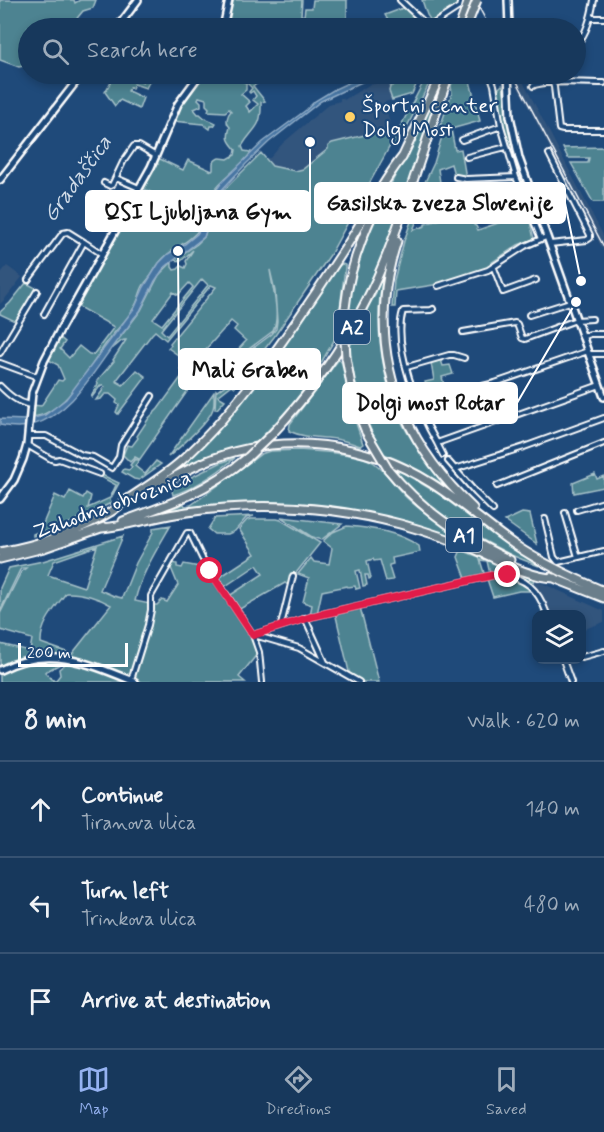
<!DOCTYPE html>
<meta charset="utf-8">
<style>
body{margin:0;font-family:Mynerve,sans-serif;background:#244365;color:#f1f3f6}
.controls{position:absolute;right:18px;bottom:18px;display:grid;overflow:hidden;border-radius:12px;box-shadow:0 3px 9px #0003}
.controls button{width:54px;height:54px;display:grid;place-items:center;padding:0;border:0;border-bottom:2px solid #365272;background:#17385c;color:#f1f3f6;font:30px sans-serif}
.scale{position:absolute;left:18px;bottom:15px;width:110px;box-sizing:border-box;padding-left:6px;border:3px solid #fff;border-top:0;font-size:16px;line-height:21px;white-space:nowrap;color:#fff;-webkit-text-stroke:4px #1f4a7a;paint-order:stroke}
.stop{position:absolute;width:18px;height:18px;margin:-14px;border:4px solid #e11d48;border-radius:50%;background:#fff}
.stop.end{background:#e11d48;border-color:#fff;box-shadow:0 2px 6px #0008}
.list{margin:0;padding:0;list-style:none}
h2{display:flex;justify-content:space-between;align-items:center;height:78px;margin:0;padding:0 24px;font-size:26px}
h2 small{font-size:20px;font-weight:400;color:#9eacbb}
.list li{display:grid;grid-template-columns:39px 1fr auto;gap:18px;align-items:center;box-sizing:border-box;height:96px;padding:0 24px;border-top:2px solid #365272}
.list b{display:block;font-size:22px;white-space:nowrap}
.list p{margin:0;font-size:20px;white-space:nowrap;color:#9eacbb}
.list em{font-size:20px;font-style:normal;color:#9eacbb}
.icon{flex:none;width:33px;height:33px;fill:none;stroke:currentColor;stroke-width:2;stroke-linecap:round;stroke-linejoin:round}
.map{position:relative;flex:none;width:604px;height:682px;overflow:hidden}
.search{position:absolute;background:#17385c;box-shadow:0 3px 9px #0003;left:18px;right:18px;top:18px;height:66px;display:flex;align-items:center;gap:15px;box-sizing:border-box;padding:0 21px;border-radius:33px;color:#9eacbb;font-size:22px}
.sheet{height:366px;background:#17385c}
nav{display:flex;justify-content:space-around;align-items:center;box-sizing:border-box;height:84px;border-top:2px solid #365272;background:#17385c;font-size:16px;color:#9eacbb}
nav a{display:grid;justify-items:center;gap:3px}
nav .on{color:#95b2f1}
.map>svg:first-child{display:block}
.built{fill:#33547d}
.green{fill:#4e8391;stroke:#a6c1c8;stroke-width:1.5;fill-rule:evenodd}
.water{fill:#4674a2;stroke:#90acc7;stroke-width:1.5}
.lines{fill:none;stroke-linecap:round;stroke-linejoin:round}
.street-casing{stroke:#fff;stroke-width:8}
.secondary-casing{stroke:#fff;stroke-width:10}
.highway-casing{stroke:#fff;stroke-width:11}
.street{stroke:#1f4a7a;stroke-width:4}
.secondary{stroke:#1f4a7a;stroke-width:5}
.highway{stroke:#6b7e8b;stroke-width:7}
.rail{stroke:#fff;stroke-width:1.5}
.highway-bridge-casing{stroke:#fff;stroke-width:11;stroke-linecap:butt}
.highway-bridge{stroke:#6b7e8b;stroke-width:7}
.route{stroke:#e11d48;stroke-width:8}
.poi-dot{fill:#ffd166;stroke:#1f4a7a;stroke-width:2}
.labels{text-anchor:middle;stroke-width:4.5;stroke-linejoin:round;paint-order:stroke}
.shield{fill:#1f4a7a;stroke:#bcc9d7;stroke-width:1.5}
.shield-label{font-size:20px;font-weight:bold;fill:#fff}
.poi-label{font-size:21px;fill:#fff;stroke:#1f4a7a;text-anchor:start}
.street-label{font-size:21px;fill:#fff;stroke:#1f4a7a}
.water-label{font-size:22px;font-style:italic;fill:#d1dce8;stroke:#1f4a7a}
.leader{fill:none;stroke:#fff;stroke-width:2}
.callout-dot{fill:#fff;stroke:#1f4a7a;stroke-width:2}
.callout{fill:#fff;stroke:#fff;stroke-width:2}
.callout-label{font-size:22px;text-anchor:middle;font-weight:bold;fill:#111}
</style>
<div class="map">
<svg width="604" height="682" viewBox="0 0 604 682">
<rect width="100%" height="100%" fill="#1f4a7a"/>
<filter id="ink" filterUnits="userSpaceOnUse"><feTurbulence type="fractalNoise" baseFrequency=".0167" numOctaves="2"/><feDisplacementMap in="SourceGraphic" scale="12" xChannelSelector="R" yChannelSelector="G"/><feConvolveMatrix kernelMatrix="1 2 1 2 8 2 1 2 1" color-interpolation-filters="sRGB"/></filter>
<g filter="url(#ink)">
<path class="built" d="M511 74H519L604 237V252Z
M387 81 390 87 389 91 392 100 385 102 390 124 385 130 335 142 328 146V149L303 169 288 170 272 166 267 158H270L283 143 329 104 340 101V98H343L344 100 369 85Z
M7 266 22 277 5 299 0 304V274Z
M535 580 604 611V622L582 630V614H548L534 583Z"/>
<path class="green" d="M0 0H74L75 3 80 0H96L93 8 83 11 69 28H28V65L19 67 0 60Z
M232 0H302L301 15 304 16 305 8H312L313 0H347V28H226Z
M422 0H459V1L457 6 433 23 430 24 429 23 431 21 427 15Z
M406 7 429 28H403L397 20 389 22 385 15Z
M122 74H136L134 78 143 82 146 77 139 74H147L155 78 150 80 146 88 134 84 132 88 130 87 128 91 143 98 139 109 120 100 115 106 105 92 113 78Z
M203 74H229L226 77 228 78 232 75 246 83V90L241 94 250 102 246 106 250 112 258 104 253 100 256 96 253 91 250 93 249 92 252 88 246 82 236 75V74H274L253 86 265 101 261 102C262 129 254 126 242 146L244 151 251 152C242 168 223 176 213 192 205 204 205 224 196 233 185 245 170 249 160 262 156 266 154 272 150 277 147 281 144 283 142 288 139 295 138 303 133 309 127 320 118 328 110 338 91 363 67 414 32 417L33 405 41 406 58 380 62 381 64 379 58 365 47 359 59 337 65 342 60 349 69 358 79 346 89 354H90L93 355 114 327 77 306 136 199 152 208 159 196 142 188 155 164H158L156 161 158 158 183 170 188 160 212 171 213 170V163C218 156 220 158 228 159L235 155 236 150C229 141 226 140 230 127 225 123 227 115 231 111L229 109 225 112 208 111 209 108 206 105V99L199 97 198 99 201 102V106L194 109 198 114H200C206 121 210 119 216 123L214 126H211L210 129 203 124 173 121 182 102H184Z
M455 74H476L469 77 480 121 451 129 455 150 461 149 466 178 454 175 451 164 438 169 441 189 433 193 432 189 426 191 423 197 422 208 413 230 425 226V224L452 216V214L465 209 460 192 462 186 465 185 476 215 472 217 474 221 473 222 474 225 476 226 478 230 507 220V218L522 212 524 218 529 217 534 239 518 245 491 263 490 267 483 271 440 284 396 291 395 307H392L394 280 404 241 425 182 434 163 443 133 439 130 452 93 451 86Z
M420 76 412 94 392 100 389 91 390 87 400 81Z
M428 76H430L432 78 398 144 395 147 391 144 330 255 274 337 235 387 232 385 218 396 225 400 217 409H215L216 390 217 391 228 383V381L237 375 235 371 226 377 224 375 222 378 223 380 218 383 222 374 229 366 272 334 276 329 277 321 275 291 270 270C272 286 281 316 273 331L226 366 218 378 215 375 224 363H226L246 341 234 330 237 326 231 321 206 349 212 355 210 357 204 352 199 358 205 364 199 372 200 373 135 466 145 474 156 461 161 464 139 480 134 479 122 472 124 469 129 470 132 467 130 465 135 459 137 460 139 459 135 457 130 462 123 455 127 445 132 446 138 438 137 436 149 418 158 409 185 372 180 369 185 360 168 348 171 345 170 343 216 287 211 285 166 340 155 331 152 334 116 381 123 385 137 370 146 377 118 414 116 412 119 405 116 403 117 400 110 394H105L101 399 96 400 105 387 101 385 92 397 91 396 98 384 97 381 114 361 113 360 126 340C120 339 117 347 112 348L141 310 159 275 172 262V267L174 270 178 269 181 266 185 268 187 264 186 261 193 250 181 261 174 260 197 244 204 237 212 213 219 196 224 190 261 153 272 166 295 171 303 169 328 149V146L332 143 385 130 392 143 425 79ZM202 279 208 285 167 336 161 330ZM189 283 193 287 162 325 153 319 173 292 178 295Z
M443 76H446C417 160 393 253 348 329V301L358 256 384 198 422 122Z
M502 85 503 86 510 131 523 184 521 183C509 154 499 122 497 90Z
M604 147V202H593L571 163H588L589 158H568L563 148Z
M342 264 345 265V268L339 316V332L311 380 291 406 256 443 229 449 208 456 171 474 225 420 246 396 339 266Z
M381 277H383C372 329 384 400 414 443 426 460 440 475 452 491 430 475 407 463 382 453L361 409 348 353 353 338 366 319C364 309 372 301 376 294L374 293Z
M26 283 34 287 36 290 17 322 0 314V312L10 303Z
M339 359 342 363 352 411 363 444 360 446C350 442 338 439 327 438 313 437 302 437 289 431L290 424Z
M441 360 443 366 450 365 453 374 442 377 446 393 429 397 425 382 434 380 431 363Z
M214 392C214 398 215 406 212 411 208 422 178 449 168 457Z
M299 450C316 451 359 453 373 462 386 471 396 488 408 499 425 515 446 527 465 539L466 542 407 521 349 510 309 506 155 515 184 504 185 506 191 505 261 454 270 451Z
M235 458C216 474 197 487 173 495L171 487 220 463Z
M390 465 439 494 504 543 539 566 511 555 477 537 432 508 405 483Z
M595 474 597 479 604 476V487L574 493 573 483Z
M102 475 119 483 110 500 111 503 68 524 33 536V534L40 531 55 495 65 500 70 491 83 498 86 493 91 496 88 508 110 498 116 485 101 477Z
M522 513 530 514 537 544 505 521Z
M254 516 246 518 235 531 228 534H214L208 529 215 518Z
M281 517 342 524 321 540 312 537Z
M251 519H277L281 520 320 543 296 573 290 585H288L285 583 238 610 229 596 263 574 257 565 224 587 217 579 255 554 239 529 247 520Z
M171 525C157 549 141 574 135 601L150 604C148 629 138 654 130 677 115 673 101 666 86 661 56 651 29 655 0 666V644L30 651 32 639 0 630V614L21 572 26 568H22L20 570 0 611V588L9 568 43 561 123 536 100 590 114 596 122 598 136 563 153 532V528ZM97 546 84 587 48 575 54 561ZM66 593C81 592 99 598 111 605L72 654 41 643C40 624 55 608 66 593Z
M347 526C373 528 398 532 419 546L420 552 392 558 393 564 389 565V567L393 580 386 581 380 560 374 561 373 559 367 561 371 578 369 579 368 575H365L367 585 363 586 360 570 356 571 360 588 356 589 355 586 348 587 347 586 322 591 317 614 310 615 312 605 303 602 309 578 298 574 311 558 314 562 329 564 332 548 323 541 333 532Z
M461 550 534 578 533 582 525 579V580L508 573 490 574 487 561 480 560 485 576 467 581 458 557Z
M173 563 177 564V567L182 568 184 564 205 568C224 594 247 621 258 653L239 677 245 682H142L133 678 152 605H157L162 600 167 602 178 585 171 568Z
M503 576C515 577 529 584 536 594 540 599 542 606 544 612L543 614 537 597 531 591H519L493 597 487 579Z
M360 607 379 682H362L350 676 335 612Z
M47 659 64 660V662L45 672 53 680H56L60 675 59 669 69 661 83 665 128 682H0V672C15 664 31 661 47 659Z"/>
<path class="water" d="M367 74H379L321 101 269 142 246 164 218 194 214 201 210 219 204 237 164 268 155 281 140 311 134 318 128 327C99 359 77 413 32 425 22 428 10 427 0 425V419L26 420 45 415 66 399 135 307 144 287 159 263 168 254 185 244 197 234 201 228 208 202 222 182 263 142 306 110 315 101 335 89Z"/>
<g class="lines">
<defs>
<path id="street" d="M400 0 430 28
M590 18H604
M430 26 459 7 461 0
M576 46C587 33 591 17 594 0
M490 74 494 85 501 126 516 177
M552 74 551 77 554 87 559 129 563 130H604
M533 86C543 80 589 83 604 83
M462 140 501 126
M549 154 590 235V238L587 240 550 244
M467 157 506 147
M456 177 466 179 516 177 541 239
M116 178 139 188
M104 183 110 186 112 185 123 162 134 146H139L156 156
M494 268 503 292 536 280
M28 280 63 233 68 232 84 242
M438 286 488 270 525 246 546 237
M433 309 431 310 403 311C392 346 419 412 437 443
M44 314 84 242 102 254
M529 315 570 302
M463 332 515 323 517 324 522 338 525 339 576 320 592 319
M582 337 590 334H604
M0 353 37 291
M589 354H604
M0 363 38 377
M407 367 449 355H454L464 358
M0 386C9 395 17 402 30 405
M417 402 495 383 588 351
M28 436H46L82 455 93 457 112 468 119 457 121 445 152 396
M27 445 51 459 55 460 59 459 100 474
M443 455 437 443 600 385
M448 461 455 469
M497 486 604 443
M493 510 476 493 455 469 524 447 604 418
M577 510 604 502
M565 513 578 557
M545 519 554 557 558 562 604 551
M305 618 325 662
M281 625 293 576
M253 635 314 616 498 574C526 577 538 589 547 614
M254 635 299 648 359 682
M582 657 604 651
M563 660 571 682
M131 680 148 625 151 610V596L187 533H190L202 558 253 635 259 652 262 682"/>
<path id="secondary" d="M508 0 509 28
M117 28 138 0
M223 28 229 0
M508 74 510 116 519 158 604 397
M0 180 82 74
M0 499 14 480 23 459 27 445 32 393 44 361 61 328 151 167 178 104 200 74
M0 670C49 645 88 663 135 682"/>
<path id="highway" d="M459 28 469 0
M402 158 441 74
M397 241C391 260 386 280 385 299 378 382 414 453 473 508
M344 325C345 277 362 234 384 191
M346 357 354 402 366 432
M271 435C309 395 341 351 366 301 383 268 395 234 407 199 421 157 435 115 449 74
M388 469C421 510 463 538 510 560
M143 494C166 481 188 468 212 459 285 432 366 442 431 483 460 501 486 525 515 545 543 564 573 578 604 591
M123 521C171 504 208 491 248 457
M102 528C131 525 158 516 187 512 258 502 331 506 400 524 425 531 450 539 474 549 497 559 530 578 555 578
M0 552C37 545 75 533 107 514 114 511 119 505 125 501 144 488 164 476 181 461 210 436 234 406 257 376 287 336 315 295 342 253 363 221 379 186 403 156
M0 559 44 548 104 527
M551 577 604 598"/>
</defs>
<use href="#street" class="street-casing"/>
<use href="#secondary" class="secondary-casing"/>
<use href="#highway" class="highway-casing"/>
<use href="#street" class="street"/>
<use href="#secondary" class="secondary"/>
<use href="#highway" class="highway"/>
<path class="rail" d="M475 0 490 28
M513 74 604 247"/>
<defs>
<path id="highway-bridge" d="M466 28 477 0
M344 325 346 357
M366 432 388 469
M248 457 271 435"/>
</defs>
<use href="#highway-bridge" class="highway-bridge-casing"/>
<use href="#highway-bridge" class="highway-bridge"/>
</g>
</g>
<g class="lines" filter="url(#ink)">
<path class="route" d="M210 571 253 635 314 616 498 574 508 575"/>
</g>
<circle class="poi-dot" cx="350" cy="117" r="6"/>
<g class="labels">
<g class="shield">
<rect x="334" y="310" width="36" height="34" rx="4.5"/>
<rect x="446" y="518" width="36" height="34" rx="4.5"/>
</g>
<g class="shield-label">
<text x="352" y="334">A2</text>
<text x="464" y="542">A1</text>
</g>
<g class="poi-label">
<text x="362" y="112">Športni center<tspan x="362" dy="24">Dolgi Most</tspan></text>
</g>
<g class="street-label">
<text transform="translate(112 504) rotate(-20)" y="7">Zahodna obvoznica</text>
</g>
<g class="water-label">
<text transform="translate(76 178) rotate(-54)" y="8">Gradaščica</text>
</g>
</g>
<path class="leader" d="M581 281L565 203M310 142L310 211M178 251L179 369M576 302L517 403"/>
<g class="callout-dot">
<circle cx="581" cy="281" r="6"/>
<circle cx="310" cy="142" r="6"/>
<circle cx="178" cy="251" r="6"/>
<circle cx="576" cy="302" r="6"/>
</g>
<g class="callout">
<rect x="315" y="183" width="250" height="40" rx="6"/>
<rect x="86" y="191" width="224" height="40" rx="6"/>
<rect x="179" y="349" width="141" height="40" rx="6"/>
<rect x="343" y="383" width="174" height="40" rx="6"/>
</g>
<g class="callout-label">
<text x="440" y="210">Gasilska zveza Slovenije</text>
<text x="198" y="219">QSI Ljubljana Gym</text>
<text x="250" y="377">Mali Graben</text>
<text x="430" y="410">Dolgi most Rotar</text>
</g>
</svg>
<div class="controls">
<button><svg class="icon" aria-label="layers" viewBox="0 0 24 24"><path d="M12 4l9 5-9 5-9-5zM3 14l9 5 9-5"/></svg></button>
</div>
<div class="scale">200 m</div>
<div class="stop" style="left:210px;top:571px"></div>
<div class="stop end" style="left:508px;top:575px"></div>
<div class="search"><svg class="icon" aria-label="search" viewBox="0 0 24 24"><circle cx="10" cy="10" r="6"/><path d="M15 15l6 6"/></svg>Search here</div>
</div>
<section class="sheet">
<h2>8 min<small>Walk · 620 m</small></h2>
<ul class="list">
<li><svg class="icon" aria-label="ahead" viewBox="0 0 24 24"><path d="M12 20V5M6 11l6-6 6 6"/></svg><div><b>Continue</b><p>Tiranova ulica</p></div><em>140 m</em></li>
<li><svg class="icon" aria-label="left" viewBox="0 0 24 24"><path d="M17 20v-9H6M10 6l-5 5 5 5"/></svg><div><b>Turn left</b><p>Trinkova ulica</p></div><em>480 m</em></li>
<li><svg class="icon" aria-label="arrive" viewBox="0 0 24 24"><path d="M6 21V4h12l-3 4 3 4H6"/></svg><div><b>Arrive at destination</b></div></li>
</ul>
</section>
<nav>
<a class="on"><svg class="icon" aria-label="map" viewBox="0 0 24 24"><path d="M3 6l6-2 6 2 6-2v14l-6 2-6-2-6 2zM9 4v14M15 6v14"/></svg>Map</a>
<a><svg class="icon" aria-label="directions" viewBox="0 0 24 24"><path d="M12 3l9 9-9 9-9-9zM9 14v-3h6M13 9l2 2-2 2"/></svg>Directions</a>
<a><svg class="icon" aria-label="saved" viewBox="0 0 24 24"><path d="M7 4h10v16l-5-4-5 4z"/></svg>Saved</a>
</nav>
